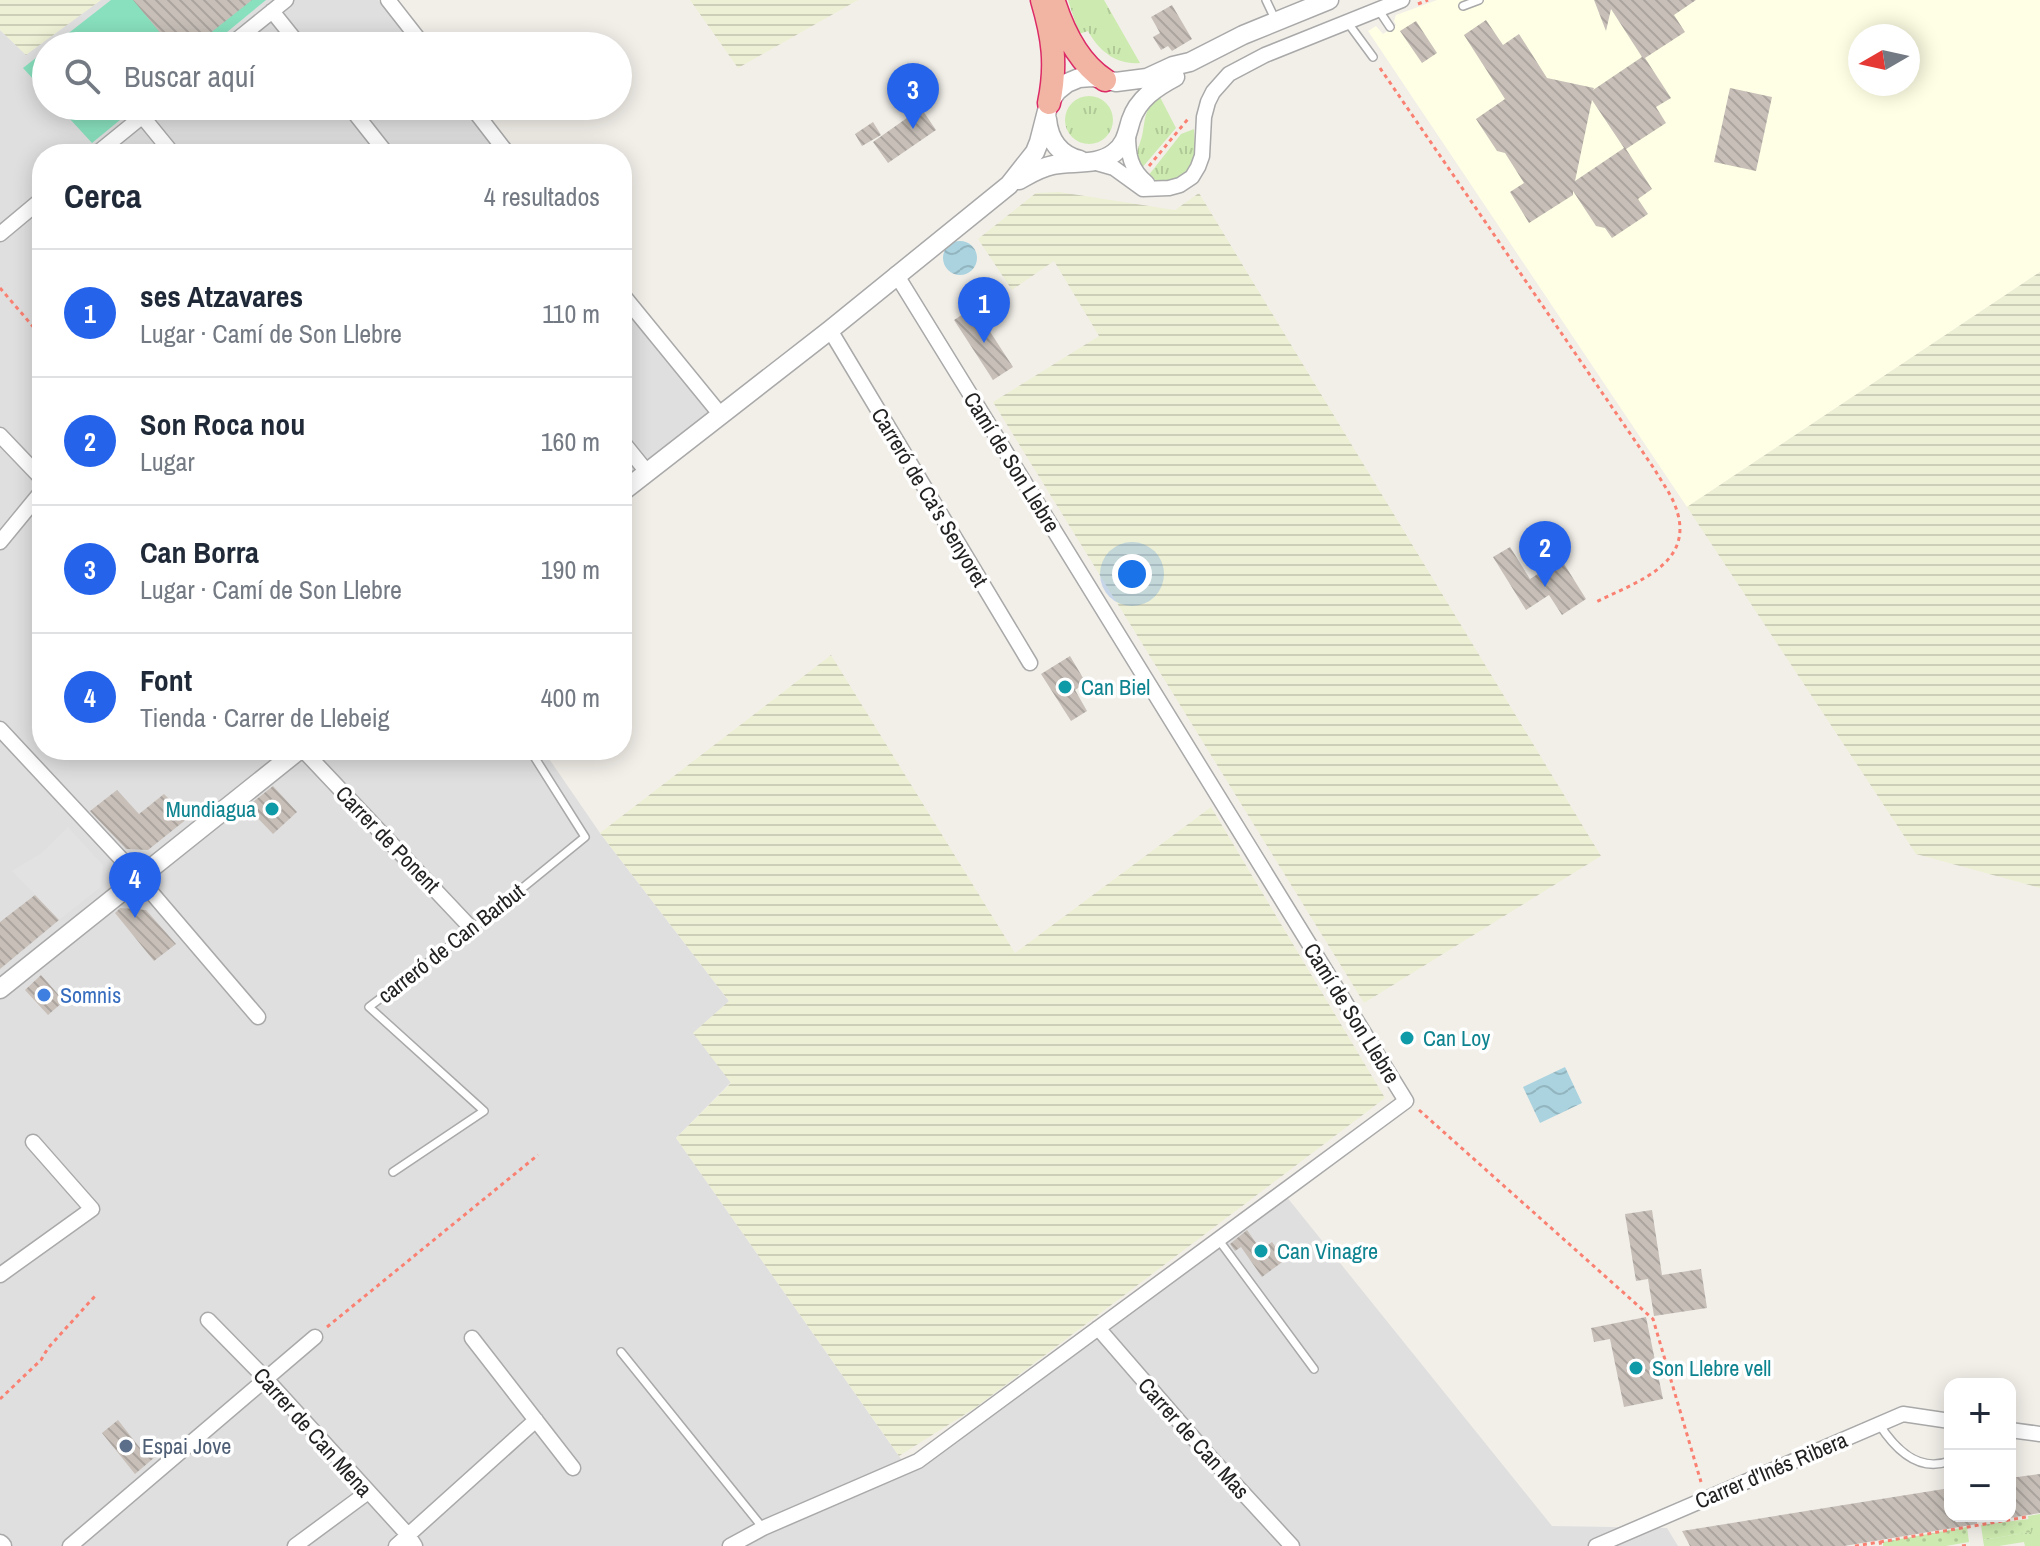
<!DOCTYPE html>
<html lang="es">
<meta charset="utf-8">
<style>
body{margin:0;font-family:"Archivo Narrow",sans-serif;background:#f2f2f3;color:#1f2937}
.controls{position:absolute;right:24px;bottom:24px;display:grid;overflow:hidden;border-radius:16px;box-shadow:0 4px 20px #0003}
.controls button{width:72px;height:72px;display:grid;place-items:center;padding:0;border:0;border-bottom:2px solid #e0e1e3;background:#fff;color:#1f2937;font:40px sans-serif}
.compass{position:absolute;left:1848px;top:24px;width:72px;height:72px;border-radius:50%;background:#fff;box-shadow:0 4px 20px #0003;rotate:261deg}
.you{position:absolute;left:1132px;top:574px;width:28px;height:28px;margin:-20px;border:6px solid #fff;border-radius:50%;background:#1a73e8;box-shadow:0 0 0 12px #1a73e833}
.badge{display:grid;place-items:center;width:52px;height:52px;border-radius:50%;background:#2563eb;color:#fff;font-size:26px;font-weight:700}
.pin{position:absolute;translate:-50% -66px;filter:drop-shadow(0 2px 4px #0008)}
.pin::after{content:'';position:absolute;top:42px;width:28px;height:24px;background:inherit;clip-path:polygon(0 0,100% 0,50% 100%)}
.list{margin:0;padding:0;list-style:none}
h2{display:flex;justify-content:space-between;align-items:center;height:104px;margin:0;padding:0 32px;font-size:34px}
h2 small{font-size:26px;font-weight:400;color:#747a83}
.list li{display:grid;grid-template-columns:52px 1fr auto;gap:24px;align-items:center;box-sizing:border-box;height:128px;padding:0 32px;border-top:2px solid #e0e1e3}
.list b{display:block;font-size:30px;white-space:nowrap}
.list p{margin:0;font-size:26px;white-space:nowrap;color:#747a83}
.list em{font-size:26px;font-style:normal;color:#747a83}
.icon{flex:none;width:44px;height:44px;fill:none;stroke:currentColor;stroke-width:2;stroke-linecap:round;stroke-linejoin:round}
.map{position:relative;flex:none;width:2040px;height:1546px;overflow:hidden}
.search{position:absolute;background:#fff;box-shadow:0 4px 20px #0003;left:32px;top:32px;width:600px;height:88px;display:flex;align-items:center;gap:20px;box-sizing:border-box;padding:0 28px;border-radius:44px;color:#747a83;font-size:30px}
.panel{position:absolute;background:#fff;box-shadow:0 4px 20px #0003;left:32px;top:144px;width:600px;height:616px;border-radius:32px}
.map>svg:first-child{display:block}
.residential{fill:#e0dfdf}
.education{fill:#ffffe5;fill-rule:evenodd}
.farmland{fill:url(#farmland-rules)}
.grass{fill:url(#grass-tufts)}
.garden{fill:url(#garden-dots)}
.pitch{fill:#88e0be}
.parking{fill:#e2e2e2}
.water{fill:url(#water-waves)}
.building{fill:url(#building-back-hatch);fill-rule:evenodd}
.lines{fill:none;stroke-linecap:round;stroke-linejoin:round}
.service-casing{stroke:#a9a9a9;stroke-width:10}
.minor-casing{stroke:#a9a9a9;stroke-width:17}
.tertiary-casing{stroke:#a9a9a9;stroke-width:21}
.trunk-casing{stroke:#dc2a67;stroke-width:25}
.path{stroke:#fa8072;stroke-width:3;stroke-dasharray:4 4;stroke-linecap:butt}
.service{stroke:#fff;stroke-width:7}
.minor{stroke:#fff;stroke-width:14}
.tertiary{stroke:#fff;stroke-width:18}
.trunk{stroke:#f2b4a3;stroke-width:22}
.culture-dot{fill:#0f9aa8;stroke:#fff;stroke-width:3}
.shop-dot{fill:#3f7fe0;stroke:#fff;stroke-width:3}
.service-dot{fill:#5c6f8a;stroke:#fff;stroke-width:3}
.labels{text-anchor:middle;stroke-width:7;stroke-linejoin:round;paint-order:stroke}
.street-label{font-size:22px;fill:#222;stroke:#fff}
.culture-label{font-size:22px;fill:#0d838f;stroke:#fff;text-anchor:start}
.shop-label{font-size:22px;fill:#366cbe;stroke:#fff;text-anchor:start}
.service-label{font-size:22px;fill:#4e5e75;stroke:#fff;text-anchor:start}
</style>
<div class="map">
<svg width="2040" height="1546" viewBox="0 0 2040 1546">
<defs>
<pattern id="farmland-rules" width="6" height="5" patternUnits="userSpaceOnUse" patternTransform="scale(2)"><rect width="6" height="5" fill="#eef0d5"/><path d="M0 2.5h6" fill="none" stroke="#ccceb7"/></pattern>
<pattern id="grass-tufts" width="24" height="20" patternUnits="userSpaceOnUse" patternTransform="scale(2)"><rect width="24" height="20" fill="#cdebb0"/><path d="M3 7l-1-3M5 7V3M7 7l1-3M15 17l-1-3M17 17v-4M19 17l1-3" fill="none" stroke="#b0c997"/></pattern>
<pattern id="garden-dots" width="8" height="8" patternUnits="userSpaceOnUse" patternTransform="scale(2)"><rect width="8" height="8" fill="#cdebb0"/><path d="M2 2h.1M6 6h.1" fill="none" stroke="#b0c997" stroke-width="1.8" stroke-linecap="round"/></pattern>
<pattern id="water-waves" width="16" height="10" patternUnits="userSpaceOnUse" patternTransform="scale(2)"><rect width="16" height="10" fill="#aad3df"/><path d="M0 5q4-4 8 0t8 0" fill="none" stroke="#92b5bf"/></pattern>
<pattern id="building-back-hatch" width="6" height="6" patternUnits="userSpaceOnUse" patternTransform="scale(2)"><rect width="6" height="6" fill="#c7bfb8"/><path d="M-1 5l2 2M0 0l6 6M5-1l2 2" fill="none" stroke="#aba49e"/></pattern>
</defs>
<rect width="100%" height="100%" fill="#f2efe9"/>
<path class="residential" d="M101 0H378L417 46H46V106H468L509 154H42V750H543L600 833 729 1001 731 1082 676 1138 908 1469 1286 1196 1552 1526 1667 1528 1678 1546H0V30L26 54Z
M622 287 732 416 622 504Z"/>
<path class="education" d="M1437 0H2040V272L1687 507 1368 31 1376 26 1383 34 1396 25 1394 21 1396 15ZM1860 36H1908V84H1860Z"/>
<path class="farmland" d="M0 0H101L26 55 0 30Z
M690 0H858L738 68Z
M1059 192 1175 210 1199 193 1601 856 1364 1003 993 402 1099 336 1054 261 1012 290 978 239 1036 193Z
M2040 272V888L1916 854 1687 507Z
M831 655 1015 953 1211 807 1385 1098 975 1408 899 1456 676 1138 731 1083 693 1033 729 1001 600 833Z"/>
<path class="grass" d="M1068 0H1104L1140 63C1116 65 1099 51 1088 31L1079 34Z
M1065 120a24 24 0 1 1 48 0a24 24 0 1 1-48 0Z
M1160 97 1176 128 1141 169C1133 150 1140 149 1143 131 1146 113 1145 110 1160 97Z
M1194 129C1194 140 1197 152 1193 162 1185 180 1163 187 1148 176L1181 134Z
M2040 1514V1546H2025L2024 1542 1999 1546H1984L1983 1540 2030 1532 2028 1516Z"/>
<path class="garden" d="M2029 1519 2031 1532 1983 1540 1981 1525Z
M1967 1527 1969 1542 1946 1546H1883V1542Z"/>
<path class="pitch" d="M111 0H266L210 46H52Z
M46 50V93L23 68Z
M58 106H137L92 143Z"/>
<path class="parking" d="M68 827 103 865 101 887 59 920 12 871 40 854Z"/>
<path class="water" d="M943 258a17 17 0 1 1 34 0a17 17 0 1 1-34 0Z
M1565 1067 1582 1103 1540 1123 1523 1087Z"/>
<path class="building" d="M133 0H252L194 46H171Z
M1594 0H1696L1674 15 1685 32 1645 58 1671 98 1656 107 1666 123 1626 149 1652 189 1638 199 1648 214 1612 238 1605 228 1596 226 1573 191V195L1529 223 1510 192 1524 183 1505 153 1497 151 1476 119 1505 99 1464 35 1486 20 1503 45 1519 34 1547 78 1594 88 1593 90 1642 57 1611 9 1606 31ZM1592 100 1624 148 1575 181Z
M1172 5 1192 39 1172 51 1168 46 1161 50 1153 37 1160 33 1151 17Z
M1416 21 1437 53 1422 63 1400 31Z
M1730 88 1772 97 1756 171 1714 162Z
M921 108 936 130 888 163 873 142Z
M873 122 881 135 862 146 855 134Z
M974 307 1013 367 993 380 954 320Z
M1510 547 1530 579 1561 559 1586 599 1562 615 1549 595 1526 610 1493 557Z
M1070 656 1086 683 1075 690 1087 711 1071 721 1041 674Z
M273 786 297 812 273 834 247 807Z
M117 790 139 814 164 794 188 818 148 850 126 849 90 811Z
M35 895 59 920 0 969V922Z
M120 908 146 910 176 944 154 961 115 913Z
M41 975 64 1001 48 1015 25 990Z
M1652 1210 1662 1275 1701 1269 1707 1308 1654 1316 1648 1279 1636 1281 1625 1214Z
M1247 1230 1261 1250 1272 1242 1285 1260 1262 1277 1241 1247 1235 1251 1230 1244Z
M1646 1317 1663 1399 1624 1407 1610 1339 1594 1342 1591 1328Z
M118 1420 140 1448 145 1444 155 1457 135 1474 102 1433Z
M2040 1474V1513L2010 1518V1478Z
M1950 1488V1516H1977V1524L1844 1546H1690L1682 1531Z"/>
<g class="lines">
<defs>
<path id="service" d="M1266 0 1275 19
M1463 6 1479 0
M1378 9 1390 27
M1348 23 1373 57
M393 1172 484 1111 369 1007 472 929 585 837 530 750
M1218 1239 1314 1369
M621 1352 763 1528
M1879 1424C1895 1449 1918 1473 1950 1461"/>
<path id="minor" d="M388 0 424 46
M272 11 300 46
M229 46 286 0
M349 106 387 154
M471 106 508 154
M142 116 173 154
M1128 134C1128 154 1130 169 1147 183
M96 154 155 106
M1093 162 1114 168 1143 189 1169 188 1180 185 1192 177 1198 167 1202 156 1204 117 1208 102 1213 92 1229 74 1265 55 1402 0
M0 234 42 199
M622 294 720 414
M830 330 1030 663
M0 435 42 479
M622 441 647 472
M0 542 42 491
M0 729 139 878 258 1017
M303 750 472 929
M0 1275 92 1209 33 1142
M208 1320 266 1379 408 1535 415 1546
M1098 1328 1209 1456 1292 1546
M472 1338 573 1468
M2010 1430 2040 1434
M70 1546 315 1337
M295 1546 368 1492
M396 1546 536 1420
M730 1546 763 1528 918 1461 1406 1101 896 274
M1596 1546 1903 1414 1950 1421"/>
<path id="tertiary" d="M1047 119C1049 140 1059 155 1080 160
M1019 180C1030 174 1039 168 1053 165 1073 161 1097 166 1114 153 1126 144 1127 133 1131 120 1138 99 1156 87 1175 77
M622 492 830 330 1009 185 1035 152 1039 142 1049 103 1057 91 1067 83 1079 78 1092 77 1116 82 1147 78 1173 66 1190 62 1243 35 1329 0
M0 989 299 750
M0 1544 2 1546"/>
<path id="trunk" d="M1042 0C1053 37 1057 65 1049 103
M1054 2C1063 30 1079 63 1105 80"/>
</defs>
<use href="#service" class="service-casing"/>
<use href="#minor" class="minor-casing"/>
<use href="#tertiary" class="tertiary-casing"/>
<use href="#trunk" class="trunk-casing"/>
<path class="path" d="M1418 4 1428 0
M1380 68 1655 470C1661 481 1669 491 1674 503 1700 564 1635 582 1594 603
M1149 166 1188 119
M0 288 42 337
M1419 1110 1653 1319 1701 1482
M327 1327 538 1155
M0 1399 41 1360 48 1348 95 1296
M1880 1542 2026 1517
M1855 1546 1880 1542 1881 1546
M1962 1546 1969 1545"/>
<use href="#service" class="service"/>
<use href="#minor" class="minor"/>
<use href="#tertiary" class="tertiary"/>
<use href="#trunk" class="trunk"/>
</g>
<g class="culture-dot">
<circle cx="1065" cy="687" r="8"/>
<circle cx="272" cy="809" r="8"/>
<circle cx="1407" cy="1038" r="8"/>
<circle cx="1261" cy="1251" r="8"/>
<circle cx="1636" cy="1368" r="8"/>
</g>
<circle class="shop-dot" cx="44" cy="995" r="8"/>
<circle class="service-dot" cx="126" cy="1446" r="8"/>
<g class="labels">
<g class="street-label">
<text transform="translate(1012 462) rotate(58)" y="8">Camí de Son Llebre</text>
<text transform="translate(930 497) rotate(59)" y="8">Carreró de Ca's Senyoret</text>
<text transform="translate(388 839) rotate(46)" y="8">Carrer de Ponent</text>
<text transform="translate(451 943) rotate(-38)" y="8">carreró de Can Barbut</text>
<text transform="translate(1352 1013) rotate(58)" y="8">Camí de Son Llebre</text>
<text transform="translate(313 1432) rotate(48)" y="8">Carrer de Can Mena</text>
<text transform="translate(1194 1438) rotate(48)" y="8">Carrer de Can Mas</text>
<text transform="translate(1771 1470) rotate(-23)" y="8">Carrer d'Inés Ribera</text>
</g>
<g class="culture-label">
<text x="1081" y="695">Can Biel</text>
<text x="256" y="817" text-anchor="end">Mundiagua</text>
<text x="1423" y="1046">Can Loy</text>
<text x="1277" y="1259">Can Vinagre</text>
<text x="1652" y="1376">Son Llebre vell</text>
</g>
<g class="shop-label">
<text x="60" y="1003">Somnis</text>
</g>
<g class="service-label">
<text x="142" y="1454">Espai Jove</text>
</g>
</g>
</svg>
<div class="controls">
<button>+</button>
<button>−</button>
</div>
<svg class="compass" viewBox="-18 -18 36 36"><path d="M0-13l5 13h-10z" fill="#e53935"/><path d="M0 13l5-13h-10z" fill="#747a83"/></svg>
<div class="you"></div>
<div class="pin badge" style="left:984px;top:343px">1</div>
<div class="pin badge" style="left:1545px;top:587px">2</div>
<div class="pin badge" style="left:913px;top:129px">3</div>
<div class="pin badge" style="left:135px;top:918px">4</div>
<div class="search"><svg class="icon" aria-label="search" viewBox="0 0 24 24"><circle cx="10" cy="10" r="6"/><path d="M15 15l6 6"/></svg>Buscar aquí</div>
<section class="panel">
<h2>Cerca<small>4 resultados</small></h2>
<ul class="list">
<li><span class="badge">1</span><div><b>ses Atzavares</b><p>Lugar · Camí de Son Llebre</p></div><em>110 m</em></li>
<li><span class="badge">2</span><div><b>Son Roca nou</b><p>Lugar</p></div><em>160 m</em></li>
<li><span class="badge">3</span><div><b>Can Borra</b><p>Lugar · Camí de Son Llebre</p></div><em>190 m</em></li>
<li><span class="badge">4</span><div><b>Font</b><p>Tienda · Carrer de Llebeig</p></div><em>400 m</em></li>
</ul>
</section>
</div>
